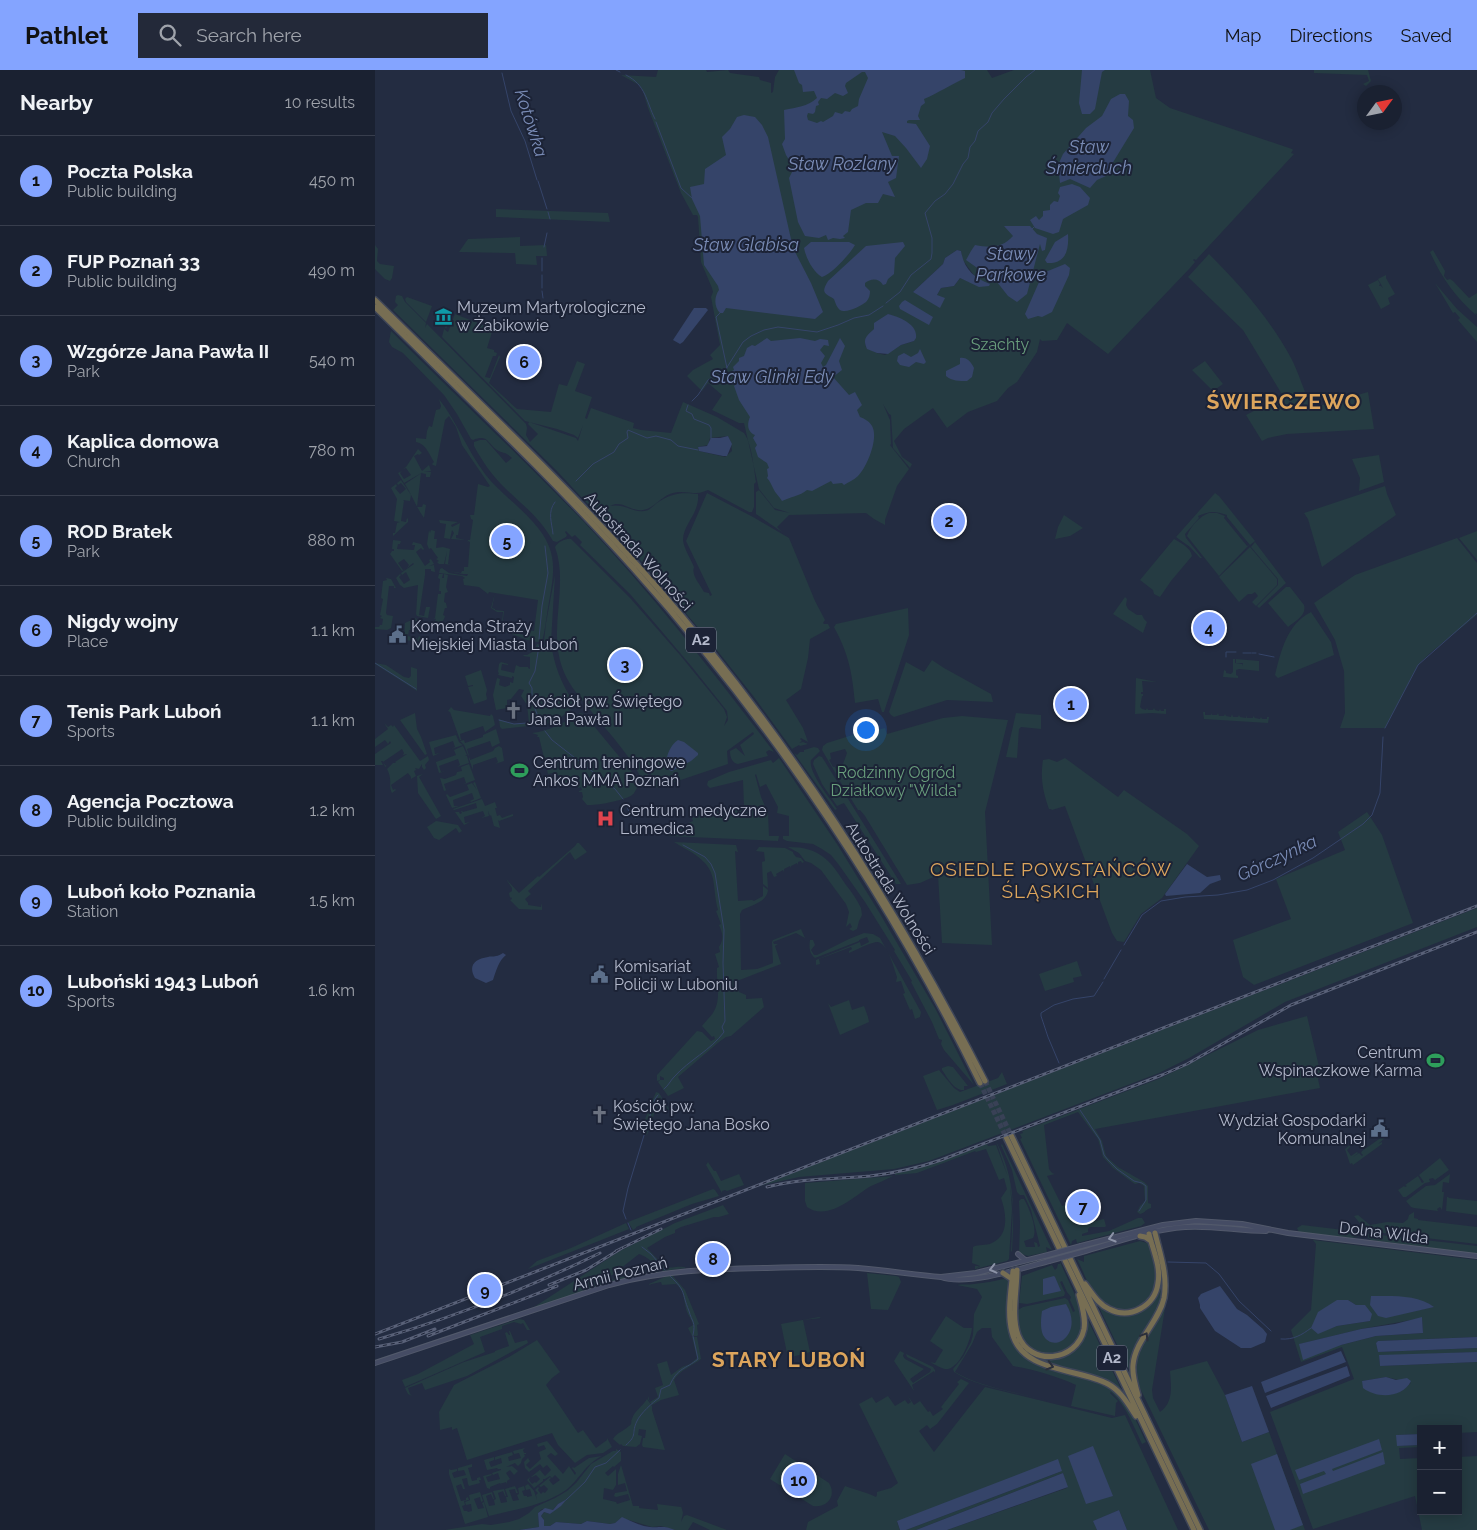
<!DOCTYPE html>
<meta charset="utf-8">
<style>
body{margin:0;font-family:Raleway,sans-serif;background:#232939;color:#f1f3f6}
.controls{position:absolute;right:15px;bottom:15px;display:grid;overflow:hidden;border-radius:0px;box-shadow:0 2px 12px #0003}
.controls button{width:45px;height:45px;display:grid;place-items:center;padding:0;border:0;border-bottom:1px solid #383e4d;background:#1a2131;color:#f1f3f6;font:25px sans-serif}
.compass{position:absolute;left:982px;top:15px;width:45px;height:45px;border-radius:50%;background:#1a2131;box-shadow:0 2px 12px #0003;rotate:57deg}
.you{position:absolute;left:490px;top:659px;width:18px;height:18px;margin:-12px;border:4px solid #fff;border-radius:50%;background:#1a73e8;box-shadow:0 0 0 8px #1a73e833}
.badge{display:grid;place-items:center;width:32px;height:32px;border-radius:50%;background:#84a4ff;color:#111;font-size:16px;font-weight:700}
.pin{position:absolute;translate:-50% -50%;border:2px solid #fff;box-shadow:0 1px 5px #0006}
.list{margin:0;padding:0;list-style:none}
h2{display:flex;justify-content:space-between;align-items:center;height:65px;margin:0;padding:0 20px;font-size:21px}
h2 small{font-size:16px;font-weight:400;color:#9fa3ab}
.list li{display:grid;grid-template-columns:32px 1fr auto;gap:15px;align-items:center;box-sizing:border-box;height:90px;padding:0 20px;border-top:1px solid #383e4d}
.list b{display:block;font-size:19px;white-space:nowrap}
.list p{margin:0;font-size:16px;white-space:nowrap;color:#9fa3ab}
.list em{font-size:16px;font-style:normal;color:#9fa3ab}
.icon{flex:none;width:28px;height:28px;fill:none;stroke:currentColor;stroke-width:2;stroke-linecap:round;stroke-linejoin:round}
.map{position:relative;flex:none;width:1102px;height:1460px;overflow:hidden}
header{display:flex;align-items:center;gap:30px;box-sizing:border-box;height:70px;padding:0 25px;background:#84a4ff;color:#111}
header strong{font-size:24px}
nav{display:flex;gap:28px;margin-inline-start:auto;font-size:18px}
.search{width:350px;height:45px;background:#232939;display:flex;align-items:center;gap:12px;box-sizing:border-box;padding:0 18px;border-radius:0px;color:#9fa3ab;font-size:19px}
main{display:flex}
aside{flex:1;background:#1a2131}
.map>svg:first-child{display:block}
.green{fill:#253b42;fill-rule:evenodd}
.water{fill:#354469;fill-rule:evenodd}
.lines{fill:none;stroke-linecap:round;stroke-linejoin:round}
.stream{stroke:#354469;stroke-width:1}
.highway-tunnel{stroke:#394156;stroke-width:5;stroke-dasharray:5 2.5;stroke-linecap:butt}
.secondary-casing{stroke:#52596b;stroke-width:6}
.highway-casing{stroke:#3f4658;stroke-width:8}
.secondary{stroke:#454c64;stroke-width:4}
.highway{stroke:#776e53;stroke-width:5}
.rail-casing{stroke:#596178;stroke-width:3}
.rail{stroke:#1c2336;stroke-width:1;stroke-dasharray:4;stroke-linecap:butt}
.secondary-bridge-casing{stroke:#52596b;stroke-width:6;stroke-linecap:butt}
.secondary-bridge{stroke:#454c64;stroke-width:4}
.oneway{stroke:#8c93a7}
.oneway2{stroke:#2a2e3a}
.labels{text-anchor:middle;stroke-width:4;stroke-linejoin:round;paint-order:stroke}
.shield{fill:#1c2336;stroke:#868c9e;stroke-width:1}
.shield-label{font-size:15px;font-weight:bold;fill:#b3b9cb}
.poi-label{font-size:16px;fill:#b3b9cb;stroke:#1c2336;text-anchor:start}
.park-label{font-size:16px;fill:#699e7c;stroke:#1c2336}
.street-label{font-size:16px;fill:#b3b9cb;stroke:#1c2336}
.water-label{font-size:18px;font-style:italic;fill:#798bb5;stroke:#1c2336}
.quarter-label{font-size:19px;letter-spacing:1px;fill:#dda55c;stroke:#1c2336}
.district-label{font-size:21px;font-weight:bold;letter-spacing:1px;fill:#dda55c;stroke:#1c2336}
</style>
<header>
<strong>Pathlet</strong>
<div class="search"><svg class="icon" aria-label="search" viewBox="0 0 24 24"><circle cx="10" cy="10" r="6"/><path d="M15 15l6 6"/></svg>Search here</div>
<nav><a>Map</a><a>Directions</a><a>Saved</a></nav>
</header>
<main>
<aside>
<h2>Nearby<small>10 results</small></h2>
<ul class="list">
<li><span class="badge">1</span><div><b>Poczta Polska</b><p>Public building</p></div><em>450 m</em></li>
<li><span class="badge">2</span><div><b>FUP Poznań 33</b><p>Public building</p></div><em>490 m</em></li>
<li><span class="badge">3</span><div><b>Wzgórze Jana Pawła II</b><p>Park</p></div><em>540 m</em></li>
<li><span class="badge">4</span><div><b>Kaplica domowa</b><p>Church</p></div><em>780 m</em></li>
<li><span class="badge">5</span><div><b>ROD Bratek</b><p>Park</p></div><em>880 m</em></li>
<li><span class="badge">6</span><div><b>Nigdy wojny</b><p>Place</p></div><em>1.1 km</em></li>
<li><span class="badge">7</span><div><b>Tenis Park Luboń</b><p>Sports</p></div><em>1.1 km</em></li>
<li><span class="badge">8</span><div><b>Agencja Pocztowa</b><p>Public building</p></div><em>1.2 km</em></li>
<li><span class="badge">9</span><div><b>Luboń koło Poznania</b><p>Station</p></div><em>1.5 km</em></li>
<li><span class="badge">10</span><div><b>Luboński 1943 Luboń</b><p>Sports</p></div><em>1.6 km</em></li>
</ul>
</aside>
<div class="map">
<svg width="1102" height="1460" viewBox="0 0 1102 1460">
<rect width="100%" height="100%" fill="#232c41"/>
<path class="green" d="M283 0H331L332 2 353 0 355 3 384 7 385 10 396 13V23L398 22 400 7 404 0H612L617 8 639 0H775L781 28 795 38 917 79 918 80 916 83 919 84 821 190 819 189 818 190 820 192 815 198 733 284 692 253 682 270 667 271 665 269 662 282 642 312 633 318 622 331 593 342 572 358 558 338 529 359 519 371 527 387 537 394 535 398 518 378 516 345 514 344 508 334 515 350 516 374 515 375 534 399 522 416 510 450V455L499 449 491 443 414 445 402 457 407 462 381 444V422L384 420 400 440 415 443 399 438 384 419 369 353H364L337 340 347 325 333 313 327 321 312 306 318 300 338 289 335 285 345 275 336 227 338 222 337 218 326 192 323 147 322 145H318L306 123 273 38 268 21 264 15 246 5 281 7ZM582 180 586 181 587 189 601 208 595 212 585 208 579 216 566 218 562 225 538 222 568 194 570 188ZM514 244 522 248 539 271 526 275 510 285 502 283 491 277 490 272 499 259V255Z
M939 0H993L996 11 991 16 988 14 994 11 992 5 939 3Z
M121 139 233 143 235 152 121 147Z
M145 167V176L171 175 172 186H161L162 195 141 194 140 183 84 182 93 169Z
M0 175 3 179 2 191 5 194 19 196 17 208 15 211 10 209 0 199Z
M1058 180 1070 201 1069 206 1072 210 1075 209 1078 211 1094 228 1102 223V244L1100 243 1102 246C1081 228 1066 207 1055 182Z
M834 184C865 215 895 249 916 288 924 303 929 322 937 338L993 322 999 359 912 364 893 368 887 371 871 345 908 326 868 260 813 207Z
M1011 205V208L1020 224 1013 228 1015 234 1006 239 993 215 1003 210 1005 214 1004 216H1006L1008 218 1003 209Z
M1060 213 1082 239 1102 257V272L1083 250 1085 248 1080 242 1078 243Z
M23 225 27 226 30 232 51 253 50 258 52 254 151 354 152 358 151 365 155 372 163 364 153 354 154 352 201 368 203 371 208 355 203 368 199 365 182 359 150 351 67 267 69 259 73 262 76 255 73 254 71 259 70 257 72 253 76 254 80 244 118 259 112 278 119 280V282L122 283 121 286H118L110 307 115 308 124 285 125 287 114 313 142 339 176 342 184 314 192 316 202 291 210 294 200 321 217 327 210 348 212 349 216 338 259 353 258 358 266 360 296 363 308 332 342 347 369 363C377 374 379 399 381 412L379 414V437L377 442H374L333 420C329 421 326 423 322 423 313 423 304 420 295 424 286 427 278 439 268 440 256 442 247 429 235 436 250 433 258 443 269 441 274 441 278 436 282 433 296 423 306 422 323 424 325 443 308 454 308 470 309 479 316 489 319 497 316 505 325 514 329 522L334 523 335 526 337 525 311 471 332 423 378 447 414 468 440 531 450 550 448 553 449 554H453L455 558 435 569 433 588 426 619 411 630 428 658 433 672 426 668 425 669 427 671 424 673 428 672 433 674 425 676 424 675 417 679 379 627 337 574 268 493 181 400 18 240 23 235 20 232 21 226ZM353 366 356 372 357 381 350 387 324 381 323 377 333 375 335 368Z
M32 227 57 236 51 252 31 232 30 229Z
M16 261C80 325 146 387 209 452 277 524 339 603 399 682L394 680 391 682 393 686 363 694C357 693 355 687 355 681L361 678 370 686 365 675 379 664 378 662 352 681 353 694 282 718 273 698 271 699 274 708 268 712C255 684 231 660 212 636 202 624 192 612 187 597 173 558 194 516 180 477 183 472 191 468 196 469L256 529 305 585 349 639 352 647 349 656 353 650 352 641 317 597 255 524 205 475 207 472 200 465 197 467 191 461 190 462 192 465 191 467 182 472 178 471C164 447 150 437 131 419 118 407 107 391 99 376V372L105 370H111L131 393 137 388C130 381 128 384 122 380 112 373 113 364 98 370L96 369 82 344 69 325 28 283 17 277 14 272Z
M830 291 848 314 838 321 817 300Z
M64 329C82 352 92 380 110 404 124 422 143 435 158 452 185 482 179 502 173 538 171 549 170 561 167 572 154 573 142 565 130 562L131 557H132L131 561 149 565 151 564V560L159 561 163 530 120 523 117 538 120 539V540L129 541 127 557 123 558 121 555H123V552H127L128 542H122L116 538 120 523 114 522 113 524 104 517 89 515 88 509 90 508 87 506 64 503 65 499 67 498 74 503 92 506 93 504H88L73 501 86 503 87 501H89V497H93L95 472 93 471 92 473 93 470H95L98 450 96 449 95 445H99L103 414 113 417 115 416 87 375 81 357 74 346 70 350 61 396 58 395 57 394 59 392C54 384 51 374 41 372V368L51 369 52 361 54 356 57 357 61 340 65 339 66 336Z
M43 379 47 383 44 385 43 384 39 386 47 401 54 395 56 401 49 402H56L55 407H51V404L46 403 42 437H47L48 434 51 435 49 448C41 437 37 425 30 414L48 402 29 413 23 403 27 401 25 403 29 409 36 405 31 398 28 399 31 397Z
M1004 385 1009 412 984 421 985 408 977 389Z
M26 410 36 425 35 431 28 430 29 431 26 451 31 452 32 448 33 449V452L18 466V463H20L22 453 25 452 19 451 22 429 16 418 21 414 22 416 20 418 25 424 31 419 26 413 23 415 22 413Z
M1010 416 1012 424 1021 445 947 497 933 449 929 443Z
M840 423 844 426 880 471 875 475 852 447V445C839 441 836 441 823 446L824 448 810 464 811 468 827 488H825L815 477 801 467Z
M834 443H842L850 446 849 448 872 476 874 475 844 506 812 466C815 457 825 446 834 443Z
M689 445 708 458 695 466 680 469 683 457Z
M64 450 83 452 76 455 77 457 85 453 83 465H81V468L90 470 76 469 79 463 77 460 75 469 69 468 71 454 65 453Z
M54 460 55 463 56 460 60 461 59 469H62L61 478 68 477 75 479 73 494 76 495 70 494 72 481 69 494H64L62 492 64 491 61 489 63 488 56 478 54 479 52 474Z
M1102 461V490L1084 468Z
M1082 468 1102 493V545L1054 584 1043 595 1010 658H965L970 643 969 601 960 570 939 533 980 505Z
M799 469C806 473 816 478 817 486L796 511 785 527 779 524 778 520 765 510Z
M18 470 26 471 25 474H23L22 479 39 480 40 475H37L38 472 46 474 49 479 48 480 46 478 41 482 50 496 55 492 54 490 56 489 59 494 54 496 59 495 60 502 56 501V499H50V505L44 545 49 546 51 537H55L53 548 42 546 41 544 43 515 29 518 25 515 21 508 25 504 26 505 24 507 29 514 35 510 31 502 27 505 26 503 39 494 38 493 32 498 34 495 29 489 23 493 28 500 31 499 27 501 15 484 17 481H19V479H17Z
M880 472 911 513 884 538 882 536 903 515V509L876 477Z
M875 477 902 509V515L881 536 877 532 883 526 880 522 877 524H873L864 532 844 507Z
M64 504H68L67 508H69V504L73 505 71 517 73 522 70 523 69 532 71 533 72 538H70L68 545 70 546C69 552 64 554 58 554V551H60L61 549 58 548H60L63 524H66V521H64L65 509 63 508Z
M180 505 176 572 171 573H176C179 595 186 613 198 631L197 635 199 637 185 648 172 654 127 659 125 657 124 649 139 654 154 653 152 635 146 626 149 620 144 619 136 629 132 630V638L121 640 118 625 122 608 125 609 124 615 130 617 135 615V612L138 613 139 607 137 606V608L123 605 124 603 123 602 124 594 126 592 133 594V595L127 594 126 600 139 603 141 595 145 597H153V598L155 599V587L148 586 149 585H152L159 581 162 574 167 575V582L169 575 171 573 169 571 171 553Z
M11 508 16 509 21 518H19V516H14L11 543 12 545 18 546 16 558 12 560 0 559V557H4L5 555H7L8 549 5 548 7 546 5 545 8 529 6 528 8 511 12 510Z
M911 517H915L929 535C932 546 920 551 913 557L893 533Z
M750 527 752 529 751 535 753 539 762 545H767L769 549 772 552 768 563 738 544Z
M533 538 534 565 509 642H507L503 629 480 633C477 602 474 585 459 557L461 554Z
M936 542 956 572 959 585 903 608 900 605C906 581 912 554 936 542Z
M41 548 48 561V563H44V561L34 560 33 566 42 568V571L44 566 47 568 45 572 29 570 30 553Z
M858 589H860V593L867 594V596L868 593H861V589L884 591V601L864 599 861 600V605L863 606V608L848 607 849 600 851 601V603L856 604 858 602Z
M557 590 569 598 616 624 618 632 572 630 519 647 516 645 514 642 531 592 549 602Z
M0 593 11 595 29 607 34 608 36 606V597L42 599V621L0 594Z
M106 600 112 620 111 624 112 629 111 630 99 634 93 617 98 616V615L93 616 90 606Z
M761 608 782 612 767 611 768 622H766V624H768V626H767L765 637 767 639 771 640 772 638 773 640H778L779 638 780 640 784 641 785 639 786 641H789V639H791V644L777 643 760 644Z
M76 637 79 640 115 646 116 644 118 646 120 655 110 662 108 656 85 664 86 670 89 669 85 670 75 642 73 641Z
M828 642H830V645H836V643L837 645H842L843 643 844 646H849L850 644 851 646 856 647 857 644 858 647H863L864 645 865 647 871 648V645L872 648H878V646L880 648 885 649 886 647 887 649H892V647H894L893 653 829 649Z
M40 643 42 659 46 667 52 684 50 685 25 650Z
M205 643 209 644 257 702 260 708 262 718C260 721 259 724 257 725 251 730 220 736 212 735L207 729 208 727 207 722H204V721L207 720 206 717 203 718V715L194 712 193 715 187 717 186 714 189 713 188 707 178 703 173 704 164 667H162L163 665 157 663C175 661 190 652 205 643Z
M641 643 666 645V659L646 657 644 659 642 688 631 687Z
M587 646 633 650 610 742 617 875 567 873 563 805 545 813 532 815 490 746 485 740H483L463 708 472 683 470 679 455 683 456 689 454 690 458 697H460L462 703 461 704 447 680 448 676 452 673 503 657 502 660 510 658 512 664 568 648Z
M9 653 13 657 16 655 18 657 19 655 45 691 53 686 54 690 50 695 51 698 49 700 47 697V694L44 699 40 698 41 700 39 701 41 706 36 709V707L33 703 16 715 18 720 20 719 21 720 17 723C13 716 18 710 12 699L18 693H21L20 692 32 684 28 685 29 683 27 679 8 692 11 696 13 695 10 697 8 691H6L8 695H0V684L16 673 15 671 13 674 10 670 0 677V669L13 659Z
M121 659 125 673 117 677 115 671 92 679 94 686 93 685 89 675 85 671 89 670 90 673 108 667V665Z
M81 665 84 672 88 675 76 679 80 677 78 671 59 678 60 684 65 683 58 686 54 672Z
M88 676 92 685 90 686H92L94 693 82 697 85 695 83 689 64 696 66 702 71 701 64 703 60 689 61 692 81 685 79 680Z
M124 676 127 678 129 691 120 694 123 692 121 687 98 695V700L94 689 95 687V690L118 681 120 678Z
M439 677 443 678 445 681 436 690C433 702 455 728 462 739L460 740 419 683 422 685 425 682H429V680Z
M444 686 447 687 526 814H521L469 733 462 736 447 714 438 694 439 690Z
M404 688 462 774 504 842 561 940 599 1015 569 980 566 974 567 970 564 969 557 952 536 912 537 911 519 881 520 880 490 832 464 795 456 785 447 779 438 774 412 771 408 769V766H414V746L402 743 403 737 391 714 385 717 381 704 380 705 386 727 393 743 394 766H404L403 771 292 766 286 763 285 759 289 764 314 757 313 753 318 751 317 748 319 747V745L331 742 332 744 369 736 368 710 335 718 332 715 333 711 354 702 396 690 398 693Z
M690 688 743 727 749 720 812 764 824 776 787 828 766 844 749 872 742 871 737 863 690 736 677 740 676 739H674C668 722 665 708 668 690L674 689 682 692Z
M94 694 100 710 87 715 91 713 89 707 69 714 71 720 75 719 69 721 65 708 70 709 81 705 82 702 87 701 86 697Z
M48 704 44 707 66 746 61 749 43 723 42 706Z
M100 712 106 728 96 732 95 731 99 729 97 723 78 730 79 736H84L77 738 71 725 72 724 75 727 94 720 92 715 97 713 102 720 98 713Z
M107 729 110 736 120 732 122 738H120L122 746 125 745 127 748 138 744V746L124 751 123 750 125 758 119 756 116 745 115 746 113 741 114 746 106 748 110 746 108 741 89 747 90 753 95 752 89 755 80 742H84L85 744 87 743 86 741H87L88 742 102 738 101 733 79 740 78 739Z
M992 742 1007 765 1038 853 879 915 868 907 858 870 916 849 901 809 970 780 963 762Z
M61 751 83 755 87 761 84 763 81 758 64 770 59 768 52 757Z
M299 772 361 775 363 782 360 781 363 831 377 830 379 831 388 826V816L393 820C392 832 377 835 367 840L365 844 366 900 382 899 398 893 397 872 398 870 426 859 430 868 421 863 398 872 399 874H403L400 876 406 894 362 911 364 922 371 925V929L387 928 389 937 356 966 351 967 344 972 303 1007 309 1018 293 1026 283 1012 285 1010H289V1008L285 1006V1010L282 1011V1005L322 961 327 962 336 971 340 969 339 966 337 967 327 956C331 951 335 947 338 943 347 929 341 913 342 898L344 897 340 884 345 882 344 877C349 869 348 864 344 855L346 854 341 841 343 840C340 830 340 820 338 809 334 789 315 782 299 772Z
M202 773H204L212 782 200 790 195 782 153 821 156 824 150 829 153 833V835L166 837 167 833V840L144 839 135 830 137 829 136 827 135 828 134 823 137 821V818L131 809 144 823 163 806 164 807 200 776Z
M384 777 410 778 418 782V783L421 787 426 788 429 792 427 793 426 791 423 792V795L422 793 416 796V798L415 796 409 799V802L408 800 401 804 402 806 399 807 396 801 392 803 393 818 388 814 387 792 390 791 389 782 381 781Z
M413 777C445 777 455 790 471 815 477 822 482 830 486 838L487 845 484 851 482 859 478 861 474 859 477 857 475 853 471 857 474 842 471 834 446 800 436 793 430 791 424 783Z
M1102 838V857L910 932 814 988 784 1003 554 1091 519 1099 424 1107 384 1116Z
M489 863 498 864 505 868 546 942 545 947 540 949 537 939 535 940 528 924 530 923 526 911 521 912 522 907C519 898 512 870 501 872 492 874 483 879 474 883V881L477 879 476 877 444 889 445 894 441 895V890L485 872 486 876 494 872 492 867 484 870V871L440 888C434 883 434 876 435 870H438L440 875 436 880 439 885H442L474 869Z
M702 891 707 906 698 908 699 912 670 921 664 904Z
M474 930 477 940 489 936 493 947 494 952 465 965 453 933 456 937Z
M932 946 946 1005 944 1006V1008L943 1009 945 1018 720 1059 727 1071 731 1086 734 1089 743 1097 769 1112 773 1116V1133L776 1134V1138C771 1139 770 1143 765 1144L762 1142 765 1136 770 1131 769 1116 764 1113 760 1114 757 1112 738 1098 728 1087 723 1069 703 1042 669 1055 674 1099 677 1103 680 1104 672 1106 687 1136 717 1124 725 1140 700 1150 701 1155 729 1149 731 1156 730 1157H715L713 1159V1162L707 1164V1166L734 1161 763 1148H767L770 1153 766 1156 702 1173 701 1169 697 1171 696 1175 645 1069 647 1068 645 1064 648 1063 647 1061 786 1008 883 960Z
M573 996 578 997 593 1016H589V1020C579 1021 572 1007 567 1000V998Z
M564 1000 579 1018 585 1022 623 1008 627 1002 632 1014 578 1035 562 1040 548 1006Z
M281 1022 284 1023 294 1039 293 1040 285 1027 272 1065 266 1059Z
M1007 1067 1008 1066 1010 1068 1003 1074 1007 1072V1074L978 1095 977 1093 975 1094 970 1079 975 1075V1077L972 1080 976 1086 982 1082 983 1083 978 1087 984 1083 987 1086 988 1085 986 1083 987 1081Z
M621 1071C641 1111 639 1139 637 1182L636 1181 638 1138 635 1114 637 1139 634 1189 632 1191 600 1199V1196H604L601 1199 605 1196 597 1193 598 1177C603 1174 611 1176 617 1173 635 1165 631 1142 626 1128L632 1119 629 1108 624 1110 611 1079 601 1082 600 1081 542 1103 520 1105V1103L561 1093 612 1074 613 1076 621 1075 633 1107Z
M627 1074 677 1180 671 1177 672 1182 653 1186 644 1183 645 1153 644 1131 646 1129H649C654 1138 663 1159 658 1168L649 1171 651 1177H660L659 1172 662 1173 663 1177 665 1176 656 1140 649 1125H645L642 1122 637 1100 626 1075Z
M1065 1088 1074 1100 1060 1110 1058 1108 1054 1109 1055 1112 1050 1113 1031 1127H1028L1023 1120 1029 1116 1030 1117 1032 1116 1030 1115 1043 1106 1047 1113 1049 1112 1044 1105Z
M333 1092 339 1101H341L346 1111 364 1104 369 1115 352 1121 350 1120 347 1121V1123L331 1095Z
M1075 1104 1074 1113 1068 1112 1067 1122H1069L1067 1140 1065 1137 1062 1139 1063 1141 1039 1138 1036 1137 1031 1131 1051 1116 1060 1115Z
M518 1106C510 1110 503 1113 496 1116 479 1126 453 1152 432 1137L430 1131V1113Z
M338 1119 340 1120 344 1126 317 1134 261 1157V1158L258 1160 253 1152Z
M1072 1127H1073L1074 1128 1102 1131V1145L1071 1141Z
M348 1135 354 1144 344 1147H339L306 1157 300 1160V1163L290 1167 272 1178 290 1197C296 1199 305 1195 311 1198L280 1202 277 1197 279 1199 280 1198 279 1194H277C276 1189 269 1186 264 1184L236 1206 238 1210 241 1208 263 1204 267 1200 270 1199 271 1202 270 1204 236 1212 156 1239 245 1181 300 1153Z
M1039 1142V1148L1043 1149V1150L1102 1157V1174L991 1161 979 1146 983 1145 995 1155 1012 1152 1028 1153 1033 1149 1034 1145Z
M251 1153 254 1159 153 1199 162 1191 196 1178Z
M927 1155 977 1161 984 1164 982 1167 976 1168 924 1162 922 1158Z
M988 1163 1102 1176V1184L996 1170Z
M938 1170 1102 1190V1267L1003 1271 1001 1273 1003 1282 1102 1278V1282L1004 1286 1005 1296 1102 1292V1362L1083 1363V1359H1046V1364L1022 1365 1023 1376 1046 1375V1377L1024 1378 1025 1389 1046 1388V1441H1083V1387L1102 1386V1460H1047L1040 1426 938 1459 895 1342 979 1309 967 1277 926 1292 916 1260 936 1240 941 1174ZM1015 1226C1029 1228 1047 1228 1058 1237L1035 1242ZM973 1230 981 1235 995 1251 962 1256 943 1263ZM1047 1248 1048 1263 1001 1266 966 1275 925 1274 986 1259ZM1011 1307 1036 1313 1025 1322 987 1311Z
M765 1171 775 1174C778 1186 782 1199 781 1212 779 1241 742 1249 723 1229 713 1217 709 1202 702 1189L709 1192V1186Z
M779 1173 786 1199 789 1217 786 1234 765 1272 757 1306 721 1231 739 1243 770 1238 784 1215Z
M685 1192 706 1238C720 1289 650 1304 643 1255 642 1250 642 1245 643 1240L648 1237 690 1228 693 1230 698 1242 700 1241 695 1230 696 1227 692 1222 687 1211 685 1212 690 1223 689 1226 652 1234 644 1233 647 1206 677 1195 680 1200 682 1198 683 1194H685Z
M492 1203 521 1206 524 1207 526 1212 513 1240 496 1239Z
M294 1205H297L310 1220 324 1254 322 1255 323 1265 322 1266H317L313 1258 318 1255C317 1251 315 1248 313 1244 308 1233 311 1222 301 1214L287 1215 286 1212 272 1215Z
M629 1209 634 1211 635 1214C635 1229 632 1246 635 1260 641 1307 712 1299 742 1322 754 1331 764 1358 771 1372L767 1374C758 1355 751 1335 736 1322L735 1323 743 1331 741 1333 740 1346 696 1336 701 1315C681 1306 660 1300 638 1296L617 1267 616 1258H607L602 1262 597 1274 580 1302C607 1318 645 1323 675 1331 647 1324 602 1317 579 1302L578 1299 588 1287 596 1272 598 1265 599 1244 607 1227 602 1219 582 1215C588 1214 593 1215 599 1214 610 1213 619 1211 629 1209Z
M639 1211V1233L646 1273 669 1288 702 1276 710 1244 747 1321 730 1310 666 1291C630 1275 637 1244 639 1211Z
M791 1232 777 1320 778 1328 785 1342C799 1332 796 1316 795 1301L832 1291 850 1325 867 1372 894 1362 930 1460H834L763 1314 761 1303 760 1290 764 1279 781 1251Z
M571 1246 589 1258H597C596 1269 586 1296 573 1299 568 1300 559 1294 555 1292L560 1293 568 1280 555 1271Z
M444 1247 446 1248 428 1250 435 1282 413 1288 406 1254Z
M144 1249 149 1250 155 1260H152L148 1253 146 1254 139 1252 127 1256V1259L105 1267 110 1282 30 1317 27 1310 43 1304 99 1274 95 1265Z
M134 1261H135L140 1273 152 1270 153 1273 92 1306 50 1320 47 1313 33 1318 35 1324 37 1326 33 1324 30 1318 89 1292 120 1282V1281L134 1276 130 1263 132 1262 134 1265H135Z
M317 1267H322L326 1289C317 1296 305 1300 299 1310L304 1325 286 1330 277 1335 273 1329V1326L275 1332 283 1327 280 1318 288 1315 282 1294 292 1291 296 1305 307 1297 315 1294 322 1288Z
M162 1270 185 1302 177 1308 171 1315 203 1363 208 1360 221 1378 232 1370V1368L237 1377 228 1383 212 1385 200 1393 183 1375 177 1363 92 1390 82 1358 77 1360V1357L65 1360 64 1342 79 1315 134 1287Z
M525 1281 529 1283 528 1286 530 1289 549 1299 535 1309 538 1313 555 1302 556 1299 532 1287 531 1284 558 1297 560 1300V1303L559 1301 537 1315 539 1321 519 1291Z
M586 1309 594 1313 562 1354 555 1359 552 1355 544 1361 559 1382 610 1317 737 1348 750 1345 803 1460H752L744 1440 719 1451 722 1460H572L692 1418 688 1403 541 1460H531L687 1401 522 1452 525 1460H431L433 1452 463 1436 462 1431 470 1416C481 1420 491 1422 501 1427L502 1425V1422L516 1418 523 1413 484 1334 497 1327 501 1333 513 1326 520 1336 530 1330 533 1334 536 1332 533 1326 539 1335 545 1331 553 1342 555 1341 558 1346 568 1339 566 1337 584 1314 582 1312Z
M272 1329 277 1336V1340L290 1380 268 1377 267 1375 268 1368H270L271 1360 264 1359 263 1365 267 1366 265 1374 261 1377 248 1376 246 1374 245 1375 238 1369C241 1363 249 1361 254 1356 258 1353 255 1353 257 1349 259 1341 268 1336 272 1329Z
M172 1371 183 1384 180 1386 176 1383 172 1386 188 1404 194 1396 200 1405 201 1403 197 1398 198 1397 199 1398 214 1388 227 1386C210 1394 205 1409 191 1420 168 1436 141 1439 114 1446L107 1425 117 1422 119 1429H118L116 1424 111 1426 114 1436 120 1435 119 1430 121 1429 118 1421 129 1419 131 1426H130L128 1421 123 1423 126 1433 132 1432 131 1427H133L130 1419 140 1416 143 1423H141L140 1419 134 1420 138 1431 144 1430 142 1425 144 1424 143 1418 149 1416 150 1420 147 1421 149 1426H152V1427L157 1426 155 1419 151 1420 150 1416 153 1414 159 1421 162 1430 161 1425 163 1423 160 1420 163 1417 164 1418 163 1420 166 1424 168 1422 170 1423 173 1419 169 1415 166 1417 164 1416 175 1407 176 1408 174 1410 178 1415 185 1410 180 1405 177 1408 175 1406 170 1409H168V1411L159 1418 152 1410 155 1407 154 1410 157 1414 160 1412 161 1413 165 1409 161 1405 157 1407H156L167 1398 165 1400 170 1406 176 1400 172 1395 168 1398 165 1394 154 1402 150 1398 149 1392 153 1388 155 1391 151 1395 155 1399 166 1389 164 1382 171 1379 169 1375 163 1377 162 1374Z
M150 1378 148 1380 149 1383H151V1384H149L150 1386 147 1389 146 1393 143 1396 140 1393 131 1397 137 1396 143 1401 139 1405 135 1400 131 1403 135 1409 132 1411V1414L131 1412 128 1413 129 1415 128 1413H126L127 1415 125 1413 115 1417V1419L112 1418 108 1406 116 1404 117 1405 111 1407 113 1412 125 1409 123 1403 118 1405 117 1403 126 1400V1399H123L122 1398 112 1400 109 1390 119 1387V1390L114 1392 116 1397 127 1393 126 1388 120 1390V1387L137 1382 138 1385 133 1387 134 1391 146 1388 144 1383 139 1384 138 1381Z
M241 1379 246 1382V1391L239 1397 238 1396 230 1403 233 1406 241 1399V1415L238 1420 229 1418 228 1429 241 1432 242 1434 255 1430 253 1424 241 1427 239 1426 240 1423 252 1421 250 1413 243 1415V1404L246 1395 258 1436H264V1438L283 1440 282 1434 306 1437 304 1429 308 1443 306 1452 309 1446 312 1445 352 1460H335L318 1452 313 1460H300L286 1456 277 1457 247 1448 240 1453 235 1454 212 1451 206 1454 181 1452 175 1456H169V1450L166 1446 169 1442 175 1444 191 1430 183 1434 178 1440 167 1439 163 1443 164 1457 144 1460H70L107 1454 116 1455 134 1452 144 1449 154 1443 160 1437 180 1428 192 1421 201 1413 216 1394 238 1381H241Z
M410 1384 454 1413C462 1426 452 1438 438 1436L395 1409Z
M97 1394V1397L93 1398 97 1411 102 1410V1408L105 1407 106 1410H104L105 1413 94 1416 93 1414 91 1415 93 1414 92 1408 87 1409 90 1419H88L86 1414 81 1416 86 1431 91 1430V1428L93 1427 94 1430 89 1431 90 1435 87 1436 89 1441H92L93 1442 97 1441 96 1434 91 1435 90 1432 95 1430 94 1425 105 1422 108 1431 106 1432 105 1427 99 1429 103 1439 109 1438 107 1433 109 1432 113 1447 90 1454 74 1404V1399L76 1400 82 1399V1401L77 1403 79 1408 91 1405 89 1400 83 1401V1398Z"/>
<path class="water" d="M419 0H586L590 1V8C575 15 563 23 549 29L550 33 546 36 543 46 545 50H534L532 51V53L541 54 555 76 552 89 546 98 531 78 520 66 507 62 517 86H524L521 108 513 112 520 127 508 124 503 133H491L476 140 473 162 468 166 470 168 465 169 458 168 453 170 451 165 444 168 430 166 423 152 414 108 419 98 411 85 407 74 410 69 409 40C422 37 432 37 442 28L439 21 428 22 427 15 424 13ZM487 2H490L493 8 484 29 483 36 477 39 475 42 470 41 467 44 460 42 458 46 448 52 446 51 442 53 433 50 432 46 433 43 438 44 440 42 441 36 444 35 443 32 446 28 452 29 460 23 468 26 473 23 470 16 471 13Z
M707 0H730L727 2 720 39 715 44H707L704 33Z
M745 24H750L754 31 753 46 758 50 759 58 737 94 731 106 722 110 715 118 695 109 685 113 683 95 688 84 711 58 727 46 736 29Z
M369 45 380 47 387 55 393 67 418 178 436 213 448 242 440 249 351 238 348 243H345C339 237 339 227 344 220L343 216 329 195 325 146 317 129 315 117 329 114 330 99 351 85 347 67 355 59 362 47Z
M697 114 705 117 715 128 713 135 688 149 684 162 678 164 660 158 655 150 661 146 664 150 668 146V141L675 140V135L679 131 683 132 685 126 683 123 685 117Z
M629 156H655L662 164 672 168 670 180 667 181 665 174 652 224 642 232 633 226 622 212 591 190 596 181 600 175C616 178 627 178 638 166Z
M693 164C694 180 691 194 672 193L670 190 680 172Z
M436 172H474L480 175C475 184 457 204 447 207 438 202 431 188 429 178Z
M528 172 530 176 520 188 519 204 513 209 511 214 508 215C504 208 496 208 490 213V216L495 221C495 225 494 229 491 232 486 236 471 244 465 240 462 238 460 232 459 229 449 223 446 223 453 211L491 176Z
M582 180 586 181C589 199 599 208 615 214L614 216 604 217 585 208 579 216 566 218 562 225 570 228 565 238 538 222 568 194 570 188Z
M690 194 695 198 694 205 677 242 667 247 663 246 653 249 650 244 668 203Z
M530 230 558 247 554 255 525 239 524 236 527 232Z
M319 238H331L333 240 308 272 305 274 298 270Z
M513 244C524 247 543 254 541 268L539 271 526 275 513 284 502 283 492 279C487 268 492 266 499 259V253Z
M392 268 396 271 425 268 440 271 445 269 453 270 454 276 449 275 445 280 450 286 446 293 448 297 451 295 465 268 470 276 464 291 467 300 458 307 474 325 480 322 487 335 482 340 485 347C490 349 494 351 497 356 504 368 492 397 483 406 479 410 473 412 469 415L467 413 458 414 456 411 437 421 432 420C425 426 415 427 407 431 404 426 400 423 398 418 396 414 395 411 392 408L393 406 392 399 394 398 392 393 383 387 380 378 382 375 378 368 380 365C372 362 372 354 375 347L364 330 359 316 361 314 359 312 362 308 361 305 357 303V301L359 300 358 297 364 291V288L369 286 372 278 377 275 380 276Z
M545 279 551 292 549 294 541 292 534 297 525 295 522 291 523 286 529 283 536 287 543 283Z
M585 288C592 287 596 292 599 298L597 307 592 311C584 311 577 311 571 306V301L585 294Z
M353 366 357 374 352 386H348L324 381 323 377 332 376 336 368H345Z
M303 670 309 672 323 683V685L316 691 297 701 291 699C290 689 294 676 303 670Z
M812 794 832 807 845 805 846 810 835 814 825 823 791 826 790 824Z
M128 883 131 885C124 890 121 901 118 910L111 913 100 908C93 896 99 889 113 887 115 886 118 887 121 886 123 886 126 884 128 883Z
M679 1206 680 1207 686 1221 668 1225V1209Z
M845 1216 862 1239 872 1245 888 1259 892 1264 890 1272 876 1278H866L840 1261 825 1238V1235L823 1228 826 1224Z
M996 1226C1015 1226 1043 1224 1059 1237L1011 1248 1003 1246 995 1235Z
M962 1230H973L981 1235H990L997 1244 995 1251 962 1256 943 1264 936 1258 943 1242Z
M691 1234C709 1263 679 1285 668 1265 665 1258 666 1248 667 1241L676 1237Z
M1047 1247 1048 1263 1001 1266 966 1275 928 1290 924 1274 986 1259 1020 1254Z
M1102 1267V1278L1003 1282 1001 1273 1003 1271Z
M966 1281 971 1292 890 1323 886 1312Z
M1102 1282V1292L1005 1296 1004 1285Z
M972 1296 975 1306 896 1338 891 1326Z
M1011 1307 1021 1310 1032 1308 1036 1311C1028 1328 1002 1329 988 1318L987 1311Z
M877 1316 894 1362 867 1372 850 1325Z
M1046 1364V1375L1022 1376 1021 1365Z
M1004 1369 1007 1380 957 1399 958 1401 1008 1382 1010 1394 928 1424 925 1414 951 1404 949 1401 924 1410 920 1400Z
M718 1376 738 1426 711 1434 693 1386Z
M902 1384 928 1455 915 1460H900L876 1394Z
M683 1389 687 1401 531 1460H525L522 1451Z
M688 1403 693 1417 572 1460H541Z
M192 1429 186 1436 175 1444 169 1442 166 1446 169 1450V1456H175L181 1452 206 1454 212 1451 235 1454 240 1453 247 1447C256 1451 265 1456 275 1457 286 1458 288 1455 300 1460H144L164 1457 163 1443 170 1438 178 1440 183 1434Z
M744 1440 752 1460H722L718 1451Z"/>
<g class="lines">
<path class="stream" d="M241 0 245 2
M127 3 136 41 150 71 162 110
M251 5C271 15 271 31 280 49
M281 52 306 118 318 129
M163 111 172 139
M173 142 175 149
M657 159 659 157
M169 177 172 163
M167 201V188
M167 205V218
M167 221 168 228
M511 233 525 222 536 205 556 189 557 183V168L550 143 560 131 570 124 578 114 588 94 593 88 595 77 600 71 603 61 613 52 617 43 629 29 651 7 660 0
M346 242 341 247 352 298
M317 331 323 325 333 310 349 302 368 272 376 266 389 260 403 257 442 262 463 255 479 248 494 245 508 236
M313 335 311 341 317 344 319 349 334 355 336 358V369
M201 411 218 394 239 382 244 374 253 368 252 362 253 360 272 368 281 366 296 370 303 376 323 380
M178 464C177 453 172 442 180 432
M164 569 167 536 173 503 170 476
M164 576 160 601 154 613 157 618V631L166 654
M868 583H876
M877 583H881
M884 584 899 587
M851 587V582H861
M0 593 41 619
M124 650 139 654 165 652
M1010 658 1043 595 1102 543
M170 661 177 670 240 719 248 729
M251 734 254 742 260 748
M749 875 767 845 786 831 810 827 843 825 872 820 898 810 938 788 988 754 997 745 1005 723 1008 667
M729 909 746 880
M684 993 673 967 666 946V943L679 935 698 929 719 926 728 912
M289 1019C294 1015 295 1011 299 1007 314 990 336 980 349 962L347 957 350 951 348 893 349 860 340 803 336 794 330 787 308 775
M705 1040 725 1070 729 1085 733 1090 742 1099 759 1111 767 1113 771 1116V1130L764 1141
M251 1149 248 1141 253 1118 280 1029 283 1025
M253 1153 256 1160
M267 1177 276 1184 290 1200
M793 1192 831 1193 844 1204 864 1231 896 1261
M295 1206C312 1222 306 1222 314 1241 317 1252 321 1252 318 1265
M906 1269C918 1270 927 1265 936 1258
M251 1375C263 1365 256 1363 262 1351 265 1344 278 1332 284 1328L286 1319 295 1315C302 1298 311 1299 323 1289L318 1266
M191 1430 210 1412 220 1397 231 1393 245 1380"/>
<path class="highway-tunnel" d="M610 1011 636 1065
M605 1013 631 1067"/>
<defs>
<path id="secondary" d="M706 1176 788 1155 821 1151 867 1154 913 1163 1102 1186
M707 1182C739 1173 777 1159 810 1157 837 1155 864 1161 891 1161
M643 1184 650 1190
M566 1207 601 1203 673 1185
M0 1293 234 1215C288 1200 337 1199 392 1198 422 1197 453 1196 483 1198 511 1200 539 1205 566 1207 592 1216 648 1198 674 1191"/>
<path id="highway" d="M0 230C95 324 193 416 281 516 412 666 520 834 610 1011
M0 237C87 323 177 408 259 499 397 653 514 827 605 1013
M636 1065 825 1460
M631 1067 819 1460
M765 1166 770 1167 776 1171
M642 1200C642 1221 636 1245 643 1265 655 1297 702 1292 709 1259 711 1248 707 1236 704 1225
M638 1201C636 1221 632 1243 637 1262 646 1303 704 1298 733 1314 746 1321 753 1334 761 1346
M628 1203 637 1209
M710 1214C717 1223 723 1234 734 1239 755 1250 780 1236 783 1213 786 1197 778 1180 774 1164
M763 1325C760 1315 757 1305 758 1295 760 1270 784 1252 789 1228 793 1205 785 1184 780 1163"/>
</defs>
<use href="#secondary" class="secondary-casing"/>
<use href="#highway" class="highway-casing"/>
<use href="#secondary" class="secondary"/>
<use href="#highway" class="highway"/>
<defs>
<path id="rail" d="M392 1117C427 1108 460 1109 495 1106 520 1103 543 1098 566 1090L787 1005 812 994 916 935 1102 862
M241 1181 286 1159
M174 1215 211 1200 247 1178
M0 1264 1102 836
M53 1266 182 1216
M4 1269C80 1247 153 1218 225 1183
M0 1277 27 1272 60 1259"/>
</defs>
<use href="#rail" class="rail-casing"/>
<use href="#rail" class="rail"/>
<defs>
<path id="secondary-bridge" d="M673 1185 706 1176
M674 1191 707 1182"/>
</defs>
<use href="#secondary-bridge" class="secondary-bridge-casing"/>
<use href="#secondary-bridge" class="secondary-bridge"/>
</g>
<defs><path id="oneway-chevron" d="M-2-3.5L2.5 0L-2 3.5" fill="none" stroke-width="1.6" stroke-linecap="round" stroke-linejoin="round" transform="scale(1.25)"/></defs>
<g class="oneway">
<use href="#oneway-chevron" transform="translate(737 1168) rotate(164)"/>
<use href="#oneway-chevron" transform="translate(618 1199) rotate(166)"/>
</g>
<g class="oneway2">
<use href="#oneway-chevron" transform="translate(770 1266) rotate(-59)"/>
<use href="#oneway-chevron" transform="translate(675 1296) rotate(16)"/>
</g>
<defs>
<symbol id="museum-bare" viewBox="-9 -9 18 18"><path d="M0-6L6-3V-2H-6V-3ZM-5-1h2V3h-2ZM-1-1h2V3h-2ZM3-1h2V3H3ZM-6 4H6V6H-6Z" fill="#0f9aa8" stroke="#1c2336" stroke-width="2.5" paint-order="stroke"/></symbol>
<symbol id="civic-bare" viewBox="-9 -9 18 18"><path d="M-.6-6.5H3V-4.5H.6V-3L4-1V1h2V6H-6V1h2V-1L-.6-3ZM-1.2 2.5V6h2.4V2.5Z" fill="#5c6f8a" stroke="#1c2336" stroke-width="2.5" paint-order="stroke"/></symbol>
<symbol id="church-bare" viewBox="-9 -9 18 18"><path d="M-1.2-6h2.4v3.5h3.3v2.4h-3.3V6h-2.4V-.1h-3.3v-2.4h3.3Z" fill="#6b7280" stroke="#1c2336" stroke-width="2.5" paint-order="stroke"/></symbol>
<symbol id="stadium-bare" viewBox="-9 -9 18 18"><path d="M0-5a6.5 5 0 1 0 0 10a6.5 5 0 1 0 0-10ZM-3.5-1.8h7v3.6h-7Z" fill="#2e9e5b" stroke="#1c2336" stroke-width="2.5" paint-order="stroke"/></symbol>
<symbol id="hospital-bare" viewBox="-9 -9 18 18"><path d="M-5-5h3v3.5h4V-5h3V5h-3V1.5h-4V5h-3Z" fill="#e0444e" stroke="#1c2336" stroke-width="2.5" paint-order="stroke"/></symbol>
</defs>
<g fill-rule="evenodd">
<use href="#museum-bare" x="56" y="234" width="25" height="25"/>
<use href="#civic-bare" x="10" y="552" width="25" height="25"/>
<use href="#church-bare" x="126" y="628" width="25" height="25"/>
<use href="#stadium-bare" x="132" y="688" width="25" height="25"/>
<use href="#hospital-bare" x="218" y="736" width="25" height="25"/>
<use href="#civic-bare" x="212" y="892" width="25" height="25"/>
<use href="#stadium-bare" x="1048" y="978" width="25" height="25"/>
<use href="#church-bare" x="212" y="1032" width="25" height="25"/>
<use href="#civic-bare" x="992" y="1046" width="25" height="25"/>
</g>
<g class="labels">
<g class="shield">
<rect x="311" y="557.5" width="30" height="25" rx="4"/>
<rect x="722" y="1275.5" width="30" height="25" rx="4"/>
</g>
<g class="shield-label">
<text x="326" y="575">A2</text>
<text x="737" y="1293">A2</text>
</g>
<g class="poi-label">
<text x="82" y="243">Muzeum Martyrologiczne<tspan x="82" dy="18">w Żabikowie</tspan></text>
<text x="36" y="562">Komenda Straży<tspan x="36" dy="18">Miejskiej Miasta Luboń</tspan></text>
<text x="152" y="637">Kościół pw. Świętego<tspan x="152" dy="18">Jana Pawła II</tspan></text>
<text x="158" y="698">Centrum treningowe<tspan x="158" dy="18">Ankos MMA Poznań</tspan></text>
<text x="245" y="746">Centrum medyczne<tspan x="245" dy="18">Lumedica</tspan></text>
<text x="239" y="902">Komisariat<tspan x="239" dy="18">Policji w Luboniu</tspan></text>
<text x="1047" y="988" text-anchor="end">Centrum<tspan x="1047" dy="18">Wspinaczkowe Karma</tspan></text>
<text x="238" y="1042">Kościół pw.<tspan x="238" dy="18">Świętego Jana Bosko</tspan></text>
<text x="991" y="1056" text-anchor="end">Wydział Gospodarki<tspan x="991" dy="18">Komunalnej</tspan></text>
</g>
<g class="park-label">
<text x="625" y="280">Szachty</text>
<text x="521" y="708">Rodzinny Ogród<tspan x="521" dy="18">Działkowy "Wilda"</tspan></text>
</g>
<g class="street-label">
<text transform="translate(264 481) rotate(48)" y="6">Autostrada Wolności</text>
<text transform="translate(516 818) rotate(58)" y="6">Autostrada Wolności</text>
<text transform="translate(1009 1162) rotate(7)" y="6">Dolna Wilda</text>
<text transform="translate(245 1203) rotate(-14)" y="6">Armii Poznań</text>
</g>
<g class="water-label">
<text transform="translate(156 53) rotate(72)" y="6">Kotówka</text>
<text x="714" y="83">Staw<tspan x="714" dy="21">Śmierduch</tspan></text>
<text x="467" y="100">Staw Rozlany</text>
<text x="371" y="181">Staw Glabisa</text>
<text x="636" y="190">Stawy<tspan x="636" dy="21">Parkowe</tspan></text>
<text x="397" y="313">Staw Glinki Edy</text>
<text transform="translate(902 788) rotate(-25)" y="6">Górczynka</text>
</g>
<g class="quarter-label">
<text x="676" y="806">OSIEDLE POWSTAŃCÓW<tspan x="676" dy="22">ŚLĄSKICH</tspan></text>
</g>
<g class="district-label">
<text x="909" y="339">ŚWIERCZEWO</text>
<text x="414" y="1297">STARY LUBOŃ</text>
</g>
</g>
</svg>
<div class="controls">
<button>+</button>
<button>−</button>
</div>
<svg class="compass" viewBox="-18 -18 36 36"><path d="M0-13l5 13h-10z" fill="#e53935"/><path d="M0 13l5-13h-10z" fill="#9fa3ab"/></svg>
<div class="you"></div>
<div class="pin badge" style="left:696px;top:634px">1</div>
<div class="pin badge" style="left:574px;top:451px">2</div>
<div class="pin badge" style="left:250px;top:595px">3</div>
<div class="pin badge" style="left:834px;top:558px">4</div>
<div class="pin badge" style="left:132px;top:471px">5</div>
<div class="pin badge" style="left:149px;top:292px">6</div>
<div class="pin badge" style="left:708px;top:1137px">7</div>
<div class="pin badge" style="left:338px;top:1189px">8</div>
<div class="pin badge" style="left:110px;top:1220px">9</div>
<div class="pin badge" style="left:424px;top:1410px">10</div>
</div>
</main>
